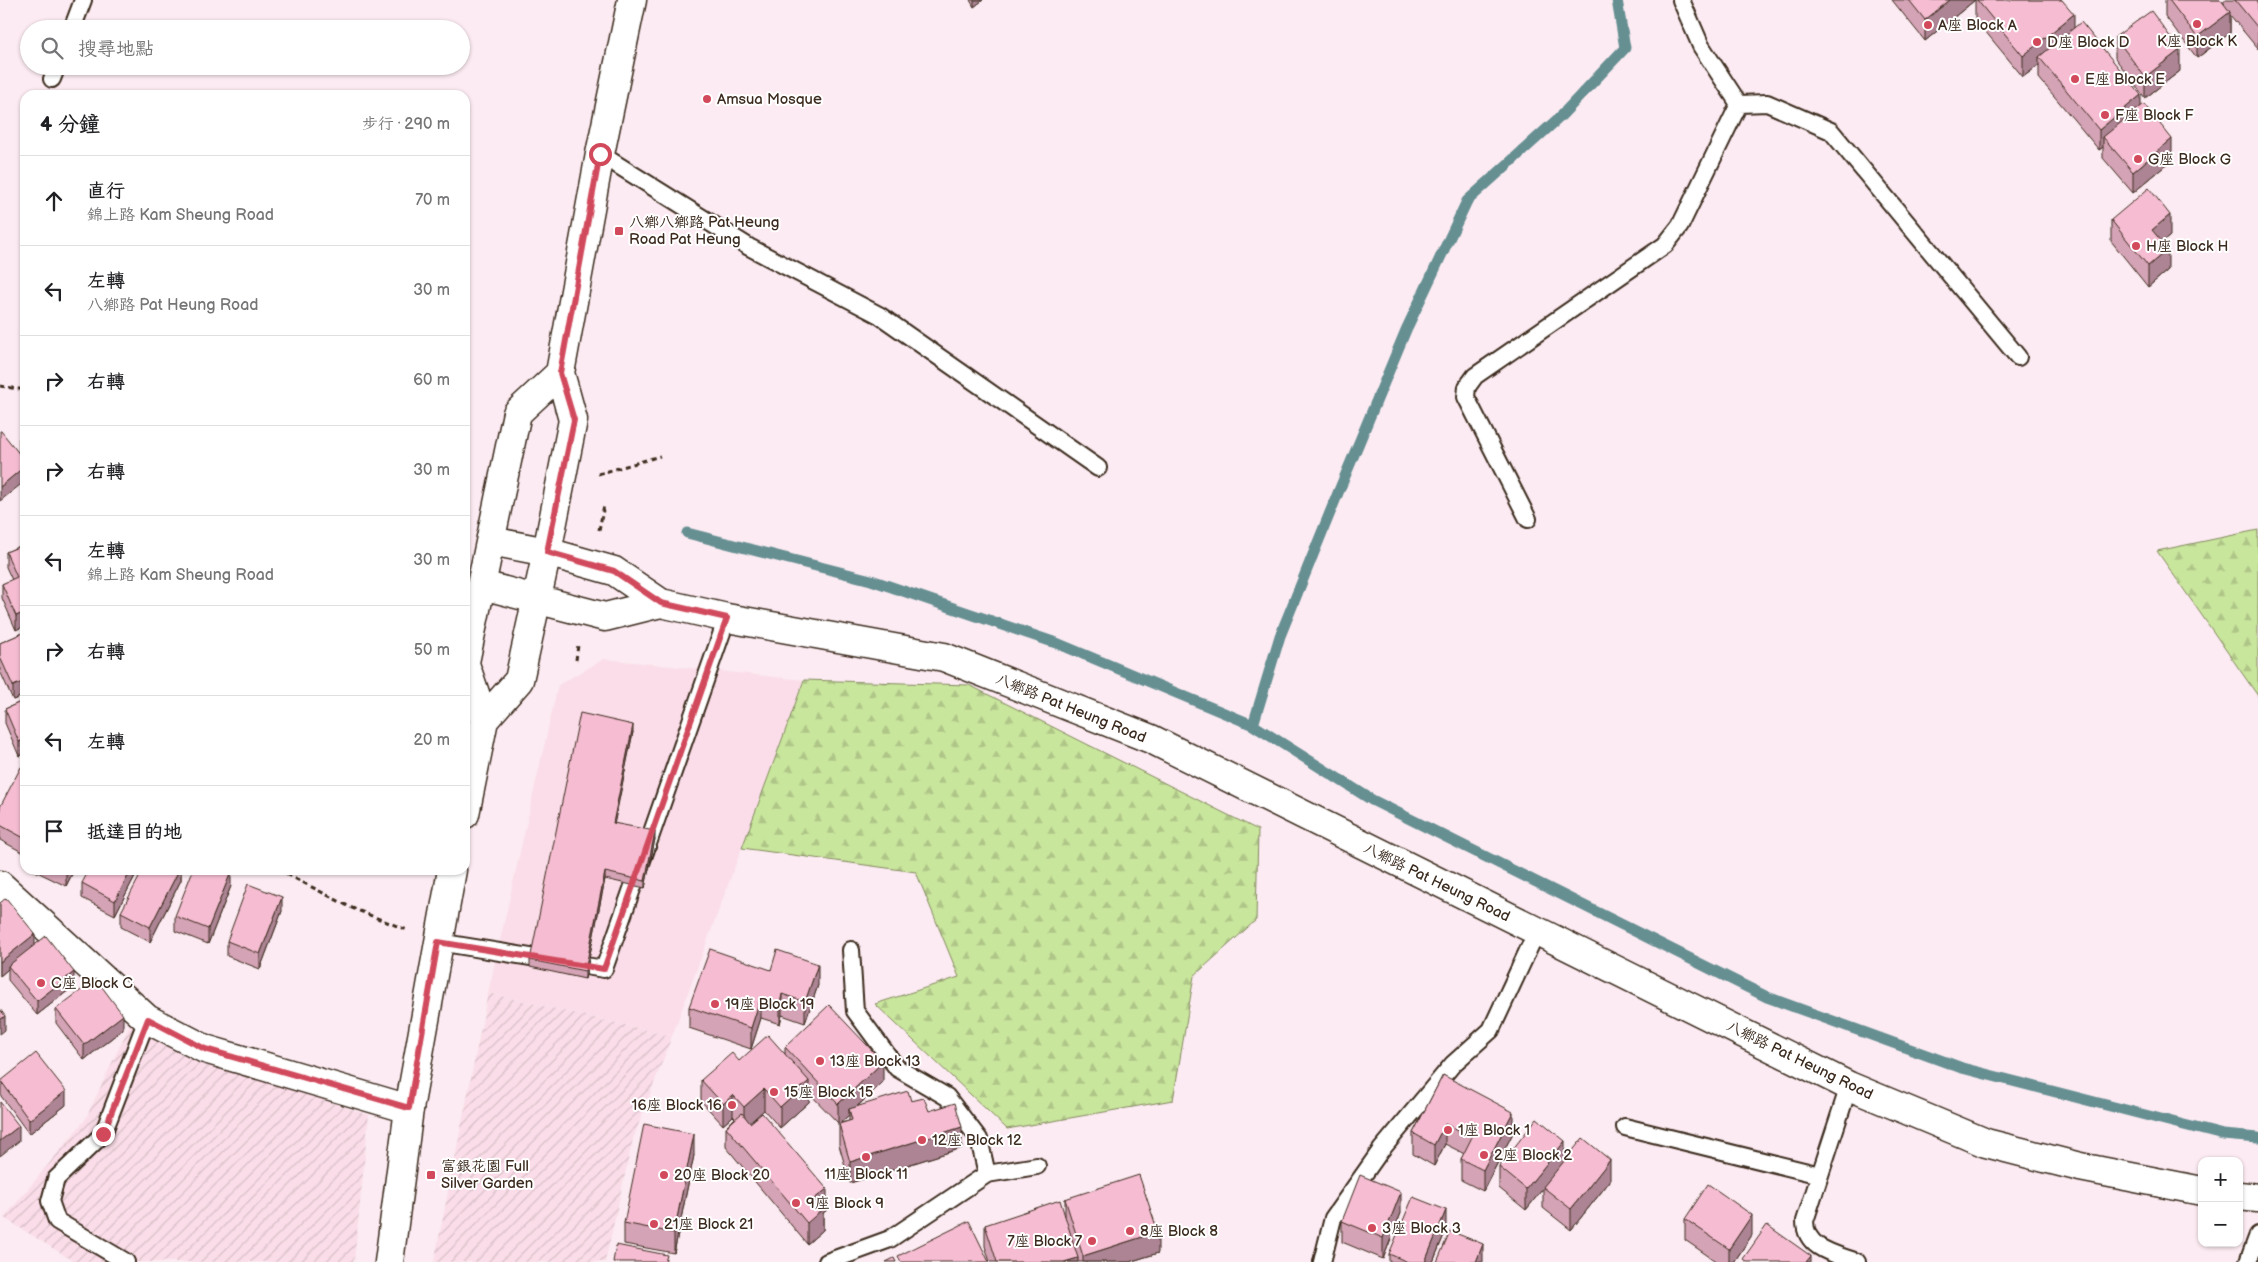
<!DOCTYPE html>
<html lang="zh-TW">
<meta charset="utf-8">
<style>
body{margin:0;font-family:"Balsamiq Sans","LXGW WenKai TC",sans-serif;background:#f6f6f6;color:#202124}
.controls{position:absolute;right:15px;bottom:15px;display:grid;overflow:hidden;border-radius:10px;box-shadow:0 1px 4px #0004}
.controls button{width:45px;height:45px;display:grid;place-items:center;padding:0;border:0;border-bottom:1px solid #e0e0e0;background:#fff;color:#202124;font:25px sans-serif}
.stop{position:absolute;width:15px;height:15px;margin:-11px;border:4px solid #d1495b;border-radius:50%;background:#fff}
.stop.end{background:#d1495b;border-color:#fff;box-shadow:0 1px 5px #0008}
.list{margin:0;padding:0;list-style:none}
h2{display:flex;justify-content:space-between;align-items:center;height:65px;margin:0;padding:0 20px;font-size:21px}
h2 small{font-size:16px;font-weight:400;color:#757577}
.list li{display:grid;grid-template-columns:32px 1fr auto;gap:15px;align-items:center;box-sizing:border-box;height:90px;padding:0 20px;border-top:1px solid #e0e0e0}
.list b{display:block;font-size:19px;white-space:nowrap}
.list p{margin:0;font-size:16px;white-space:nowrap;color:#757577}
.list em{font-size:16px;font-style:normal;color:#757577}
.icon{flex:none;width:28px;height:28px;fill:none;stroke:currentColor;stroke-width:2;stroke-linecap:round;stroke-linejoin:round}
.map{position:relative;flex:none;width:2258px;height:1262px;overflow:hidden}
.search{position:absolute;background:#fff;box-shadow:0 1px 4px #0004;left:20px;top:20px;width:450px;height:55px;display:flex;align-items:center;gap:12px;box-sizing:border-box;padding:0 18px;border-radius:28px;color:#757577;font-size:19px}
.panel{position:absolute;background:#fff;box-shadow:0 1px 4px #0004;left:20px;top:90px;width:450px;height:785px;border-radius:15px}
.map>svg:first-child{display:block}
.built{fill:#fadde8}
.industrial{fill:url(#industrial-furrows)}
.forest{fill:url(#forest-firs);stroke:#82885e}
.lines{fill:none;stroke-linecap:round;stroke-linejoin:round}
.stream{stroke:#668f92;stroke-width:11}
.service-casing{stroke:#3b2a1e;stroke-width:20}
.minor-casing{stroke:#3b2a1e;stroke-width:31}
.secondary-casing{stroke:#3b2a1e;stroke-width:31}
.path{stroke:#3b2a1e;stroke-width:3;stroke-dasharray:5 4;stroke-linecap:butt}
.service{stroke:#fff;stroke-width:16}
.minor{stroke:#fff;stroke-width:28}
.secondary{stroke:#fff;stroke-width:28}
.wall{fill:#d4a3b5;stroke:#3b2a1e;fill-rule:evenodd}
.shaded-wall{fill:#ac8493;stroke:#3b2a1e}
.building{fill:#f6bdd2;stroke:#3b2a1e}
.route{stroke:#d1495b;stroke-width:6}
.poi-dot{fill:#d1495b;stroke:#fff;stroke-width:2}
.labels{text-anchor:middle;stroke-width:4;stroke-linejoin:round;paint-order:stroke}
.poi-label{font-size:15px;fill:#3b2a1e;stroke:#fff;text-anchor:start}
.street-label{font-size:15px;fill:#3b2a1e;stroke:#fff}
</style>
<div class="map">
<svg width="2258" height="1262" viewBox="0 0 2258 1262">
<defs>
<pattern id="industrial-furrows" width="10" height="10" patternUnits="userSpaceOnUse" patternTransform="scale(1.25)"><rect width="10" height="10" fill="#fadde8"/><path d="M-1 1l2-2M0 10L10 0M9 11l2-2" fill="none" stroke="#d7bec7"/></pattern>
<pattern id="forest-firs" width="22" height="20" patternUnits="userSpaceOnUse" patternTransform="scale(1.25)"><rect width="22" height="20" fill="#c9e69d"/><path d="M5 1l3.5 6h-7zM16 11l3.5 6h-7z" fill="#aec587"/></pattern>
</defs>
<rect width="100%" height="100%" fill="#fcebf2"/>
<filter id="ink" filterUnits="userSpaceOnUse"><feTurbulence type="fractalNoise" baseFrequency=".02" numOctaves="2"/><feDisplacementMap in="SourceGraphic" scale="10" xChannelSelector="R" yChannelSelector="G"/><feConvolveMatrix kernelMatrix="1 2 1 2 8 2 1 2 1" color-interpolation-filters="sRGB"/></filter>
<g filter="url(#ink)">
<path class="built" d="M604 659 804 680 672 1036 488 993 558 685Z"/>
<path class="industrial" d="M488 993 672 1036 633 1139 605 1262H434Z
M134 1016 200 1060 369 1115 354 1262H75L4 1218 85 1120Z"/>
<path class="forest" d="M2258 530V696L2157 551Z
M804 680 969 685 1258 830 1256 920 1194 976 1173 1100 1007 1129 875 1004 959 977 916 872 742 848Z"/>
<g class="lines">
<path class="stream" d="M687 533 871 580 1059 644 1253 725 1372 800 1767 997 1962 1068 2223 1135 2258 1138
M1253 725 1280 636 1338 493 1406 330 1467 201 1560 117 1625 48 1617 0"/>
<defs>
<path id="service" d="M1681 0 1701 46 1739 104 1767 103 1831 131 2018 357
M72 29 83 0
M52 79 57 66
M600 154 749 247 879 315 1098 468
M1528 519 1466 397 1467 387 1475 376 1665 245 1680 226 1739 104
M438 942 604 969 727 618
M851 950 855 1011 897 1068 947 1097 979 1139 987 1174
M1849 1086 1805 1221C1805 1249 1835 1254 1857 1262
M1625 1127 1820 1175
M126 1262 57 1221 50 1201 56 1179 103 1134 147 1019
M827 1262 890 1239 987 1174 1037 1166
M1322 1262 1333 1218 1381 1150 1453 1064 1491 1030 1537 931
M2248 1262 2258 1235"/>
<path id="minor" d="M0 885 147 1019 205 1049 409 1109"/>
<path id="secondary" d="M491 541 547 552 614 571 661 603 727 618 944 657 1151 739 1849 1086 1986 1143 2080 1167 2202 1191
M482 585 605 617 661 603
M465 662 517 413 560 373
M465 664 484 720
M465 814 484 720 519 680 547 552 573 420 560 373 600 154 632 0
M2239 1196 2258 1198
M389 1262 409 1109 452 870"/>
</defs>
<use href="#service" class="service-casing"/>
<use href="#minor" class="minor-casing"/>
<use href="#secondary" class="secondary-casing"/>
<path class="path" d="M0 386 25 390
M598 474 660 456
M599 530 604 505
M576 660 578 645
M279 870 352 908 407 930"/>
<use href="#service" class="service"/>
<use href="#minor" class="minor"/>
<use href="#secondary" class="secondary"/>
</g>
<path class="wall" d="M970 0H983L974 7Z
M1892 0H1975L1925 41Z
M1975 0H2062L2074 28 2141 106 2172 160 2133 193 2103 158V147L2099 150 2039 78V65L2023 77 1975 19Z
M2165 0H2221L2224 4V0H2258V49L2230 15V33L2197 58 2165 16Z
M2115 37 2180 71 2145 98 2115 58Z
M2111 220 2170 236 2162 242 2168 270 2148 287 2111 241Z
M25 433V460L19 452V438Z
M25 544 16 630 2 598V584L12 580 6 567V552Z
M25 632V695L13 700 0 671V643Z
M25 700V753L19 756 5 723V709Z
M633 732 614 823 655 839 645 888 605 879 585 979 530 967V960Z
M25 769V850L24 853 0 840V807Z
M33 870H74L66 886Z
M138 870 115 915 82 898V883Z
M181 870V880L150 942 121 927V912Z
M231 886 208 944 175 931V916Z
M0 903 35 945 74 986 37 1015 8 980V969L0 976Z
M282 911 260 969 227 956V941Z
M771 970 818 985 805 1023 782 1015 780 1024 761 1018 751 1049 689 1028V1007Z
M56 1009 123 1029 84 1060 56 1023Z
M785 1047 883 1082 857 1107 911 1101 929 1111 962 1148 850 1183 839 1145V1124L809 1093V1102L780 1128 764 1110 750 1122 827 1210 823 1213V1230L807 1244 726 1147V1127L735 1118 733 1116 723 1125 701 1101V1080L739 1061 785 1054ZM849 1115V1121L840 1123Z
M1443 1075 1513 1133 1483 1191 1461 1180V1159L1464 1154 1459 1151 1445 1144 1434 1166 1413 1154V1133Z
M1 1081 66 1105 29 1134 1 1096Z
M694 1155 674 1253 624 1244V1223Z
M1565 1160 1610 1181 1571 1230 1543 1208V1188L1526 1210 1499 1188V1167Z
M1065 1199 1158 1253 1129 1262H990L985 1246V1225L1065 1216Z
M1401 1213 1383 1259 1342 1242V1221Z
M1685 1219 1752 1235 1734 1262H1717L1685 1240Z
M1446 1230 1433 1262H1389V1254Z"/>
<path class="shaded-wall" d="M974 0H983L974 7Z
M1950 0H1975L1925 41V20Z
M2230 12V33L2197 58V37Z
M2074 14V35L2039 57V65L2023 77V56Z
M2180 50V71L2145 98V77Z
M2141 95V116L2103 137V147L2099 150V130Z
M2172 139V160L2133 193V172Z
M2170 215V236L2152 251V230Z
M2168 249V270L2148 287V266Z
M25 466V481L0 501V487Z
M25 612V626L16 630V616Z
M25 681V695L13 700V686Z
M633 725V732L613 830V823Z
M25 739V753L19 756V742Z
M655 831V839L645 888V881Z
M25 836V850L24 853V838Z
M67 870H74L66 886V872Z
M131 870H138L115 915V901Z
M179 870H181V880L150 942V927Z
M231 872V886L208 944V929Z
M605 872V879L585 979V971Z
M282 897V911L260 969V954Z
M35 934V949L8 966V969L0 976V962Z
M818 964V985L805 1023V1002Z
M74 972V986L37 1015V1001Z
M782 994V1015L780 1024V1004Z
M761 997V1018L751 1049V1028Z
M123 1015V1029L84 1060V1045Z
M5 1016V1030L0 1034V1020Z
M883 1062V1082L850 1113 849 1109V1115L838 1125V1104Z
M809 1081V1102L780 1128V1107Z
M764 1089V1110L744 1128V1107Z
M66 1091V1105L29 1134V1120Z
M733 1095V1116L723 1125V1104Z
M1513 1112V1133L1483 1191V1170Z
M1445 1124V1144L1434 1166V1145Z
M19 1126V1141L0 1156V1141Z
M962 1127V1148L850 1183V1162Z
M694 1134V1155L674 1253V1233Z
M1565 1141V1161L1526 1210V1189Z
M1610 1160V1181L1571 1230V1209Z
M827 1189V1210L823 1213V1230L807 1244V1223L814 1199Z
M1401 1192V1213L1383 1259V1238Z
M1446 1210V1230L1433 1262H1425Z
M1752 1215V1235L1734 1262H1729V1249Z
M1158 1232V1253L1129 1262H1083V1256Z
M1483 1244V1262H1476Z
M1811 1256V1262H1806Z
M1078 1258V1262H1064Z"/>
<path class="building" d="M1909 0H1950L1925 20Z
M1977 0H2062L2074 14 2023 56Z
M2169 0H2221L2230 12 2197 37Z
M2235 0H2258V28Z
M2151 11 2180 50 2145 77 2115 37Z
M2081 22 2141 95 2099 130 2039 57Z
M2144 104 2172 139 2133 172 2103 137Z
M2149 188 2170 215 2152 230 2168 249 2148 266 2111 220Z
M0 431H1L25 461V466L0 487Z
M25 433V445L19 438Z
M25 544V612L16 616 2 584 17 577 6 552Z
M25 632V681L13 686 0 657V643Z
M25 700V739L19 742 5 709Z
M580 713 633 725 613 823 655 831 645 881 605 872 585 971 530 960Z
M21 767 25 769V836L24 838 0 825V807Z
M89 870H131L115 901 82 883Z
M143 870H179L150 927 121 912Z
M193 870H226L231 872 208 929 175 916Z
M248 884 282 897 260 954 227 941Z
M6 898 35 934 0 962V903Z
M46 936 74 972 37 1001 8 966Z
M710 949 771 970 777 950 818 964 805 1002 782 994 780 1004 761 997 751 1028 689 1007Z
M96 979 123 1015 84 1045 56 1009Z
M829 1005 883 1062 838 1104 785 1047Z
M0 1009 5 1016 0 1020Z
M768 1035 809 1081 780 1107 764 1089 744 1107 733 1095 723 1104 701 1080 732 1053 739 1061Z
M36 1053 66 1091 29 1120 1 1081Z
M1443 1075 1513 1112 1483 1170 1461 1159 1472 1137 1459 1130 1445 1124 1434 1145 1413 1133Z
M908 1091 911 1101 924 1098 929 1111 955 1103 962 1127 850 1162 839 1124 852 1120 849 1109Z
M0 1102 19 1126 0 1141Z
M742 1113 750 1123 762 1113 827 1189 814 1199 823 1209 807 1223 726 1127Z
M1537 1118 1565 1141 1526 1189 1499 1167Z
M644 1124 694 1134 674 1233 624 1223Z
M1583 1138 1610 1160 1571 1209 1543 1187Z
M1139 1175 1158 1232 1083 1256 1065 1199Z
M1360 1175 1401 1192 1383 1238 1342 1221Z
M1708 1184 1752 1215 1729 1249 1685 1219Z
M1413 1197 1446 1210 1425 1262H1408L1389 1254Z
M1060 1200 1078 1258 1064 1262H997L985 1225Z
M969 1221 989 1262H901L898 1256Z
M1767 1225 1811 1256 1806 1262H1747L1743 1259Z
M1450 1231 1483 1244 1476 1262H1437Z
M616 1245 667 1255 665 1262H613Z
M894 1258 896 1262H886Z"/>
</g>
<g class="lines" filter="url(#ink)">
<path class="route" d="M103 1134 148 1019 205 1049 409 1108 438 942 604 969 727 618 661 603 614 571 547 552 574 420 560 373 600 154"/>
</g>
<g class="poi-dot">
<circle cx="2197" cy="24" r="5"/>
<circle cx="1928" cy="25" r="5"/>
<circle cx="2037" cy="42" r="5"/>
<circle cx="2075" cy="79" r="5"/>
<circle cx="707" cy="99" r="5"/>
<circle cx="2105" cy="115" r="5"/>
<circle cx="2138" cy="159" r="5"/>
<rect x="614" y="226" width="10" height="10" rx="2.5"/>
<circle cx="2136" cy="246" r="5"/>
<circle cx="41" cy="983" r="5"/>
<circle cx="715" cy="1004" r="5"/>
<circle cx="820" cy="1061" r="5"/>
<circle cx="774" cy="1092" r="5"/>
<circle cx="732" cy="1105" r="5"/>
<circle cx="1448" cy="1130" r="5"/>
<circle cx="922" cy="1140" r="5"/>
<circle cx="1484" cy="1155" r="5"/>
<circle cx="866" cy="1157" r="5"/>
<rect x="426" y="1170" width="10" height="10" rx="2.5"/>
<circle cx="664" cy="1175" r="5"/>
<circle cx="796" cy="1203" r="5"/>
<circle cx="654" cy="1224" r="5"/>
<circle cx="1372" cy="1228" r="5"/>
<circle cx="1130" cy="1231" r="5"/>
<circle cx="1092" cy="1241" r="5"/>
</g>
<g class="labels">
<g class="poi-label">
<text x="1938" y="30">A座 Block A</text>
<text x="2197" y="46" text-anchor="middle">K座 Block K</text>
<text x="2047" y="47">D座 Block D</text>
<text x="2085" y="84">E座 Block E</text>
<text x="717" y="104">Amsua Mosque</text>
<text x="2115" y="120">F座 Block F</text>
<text x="2148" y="164">G座 Block G</text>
<text x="629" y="227">八鄉八鄉路 Pat Heung<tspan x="629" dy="17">Road Pat Heung</tspan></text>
<text x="2146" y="251">H座 Block H</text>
<text x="51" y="988">C座 Block C</text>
<text x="725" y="1009">19座 Block 19</text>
<text x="830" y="1066">13座 Block 13</text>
<text x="784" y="1097">15座 Block 15</text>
<text x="722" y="1110" text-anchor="end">16座 Block 16</text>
<text x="1458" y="1135">1座 Block 1</text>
<text x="932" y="1145">12座 Block 12</text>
<text x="1494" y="1160">2座 Block 2</text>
<text x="441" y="1171">富銀花園 Full<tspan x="441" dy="17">Silver Garden</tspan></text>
<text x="866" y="1179" text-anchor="middle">11座 Block 11</text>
<text x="674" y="1180">20座 Block 20</text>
<text x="806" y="1208">9座 Block 9</text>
<text x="664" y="1229">21座 Block 21</text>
<text x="1382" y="1233">3座 Block 3</text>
<text x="1140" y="1236">8座 Block 8</text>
<text x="1082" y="1246" text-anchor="end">7座 Block 7</text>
</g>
<g class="street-label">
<text transform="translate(1071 708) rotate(22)" y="5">八鄉路 Pat Heung Road</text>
<text transform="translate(1437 882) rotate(26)" y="5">八鄉路 Pat Heung Road</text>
<text transform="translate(1800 1060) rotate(26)" y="5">八鄉路 Pat Heung Road</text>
</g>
</g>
</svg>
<div class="controls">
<button>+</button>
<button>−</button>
</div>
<div class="stop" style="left:600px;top:154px"></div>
<div class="stop end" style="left:103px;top:1134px"></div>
<div class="search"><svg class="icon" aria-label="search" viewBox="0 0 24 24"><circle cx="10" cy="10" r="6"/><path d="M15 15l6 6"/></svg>搜尋地點</div>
<section class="panel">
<h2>4 分鐘<small>步行 · 290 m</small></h2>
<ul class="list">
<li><svg class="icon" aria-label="ahead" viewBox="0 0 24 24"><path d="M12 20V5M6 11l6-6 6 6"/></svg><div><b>直行</b><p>錦上路 Kam Sheung Road</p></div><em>70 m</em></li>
<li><svg class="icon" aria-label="left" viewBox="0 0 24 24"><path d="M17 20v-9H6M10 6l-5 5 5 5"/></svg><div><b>左轉</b><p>八鄉路 Pat Heung Road</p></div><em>30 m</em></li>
<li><svg class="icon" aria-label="right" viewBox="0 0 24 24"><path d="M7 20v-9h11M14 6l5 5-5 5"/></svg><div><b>右轉</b></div><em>60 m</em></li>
<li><svg class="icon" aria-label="right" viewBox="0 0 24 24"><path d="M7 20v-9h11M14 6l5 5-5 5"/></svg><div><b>右轉</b></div><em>30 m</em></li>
<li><svg class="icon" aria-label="left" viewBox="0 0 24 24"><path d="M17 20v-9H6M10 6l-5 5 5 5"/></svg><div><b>左轉</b><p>錦上路 Kam Sheung Road</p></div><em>30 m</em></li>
<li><svg class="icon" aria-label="right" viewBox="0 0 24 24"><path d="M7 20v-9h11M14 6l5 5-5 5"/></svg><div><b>右轉</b></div><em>50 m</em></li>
<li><svg class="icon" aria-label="left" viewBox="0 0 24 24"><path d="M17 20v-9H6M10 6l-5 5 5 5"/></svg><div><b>左轉</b></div><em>20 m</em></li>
<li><svg class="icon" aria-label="arrive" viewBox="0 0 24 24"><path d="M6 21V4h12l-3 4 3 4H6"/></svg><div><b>抵達目的地</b></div></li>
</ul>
</section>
</div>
